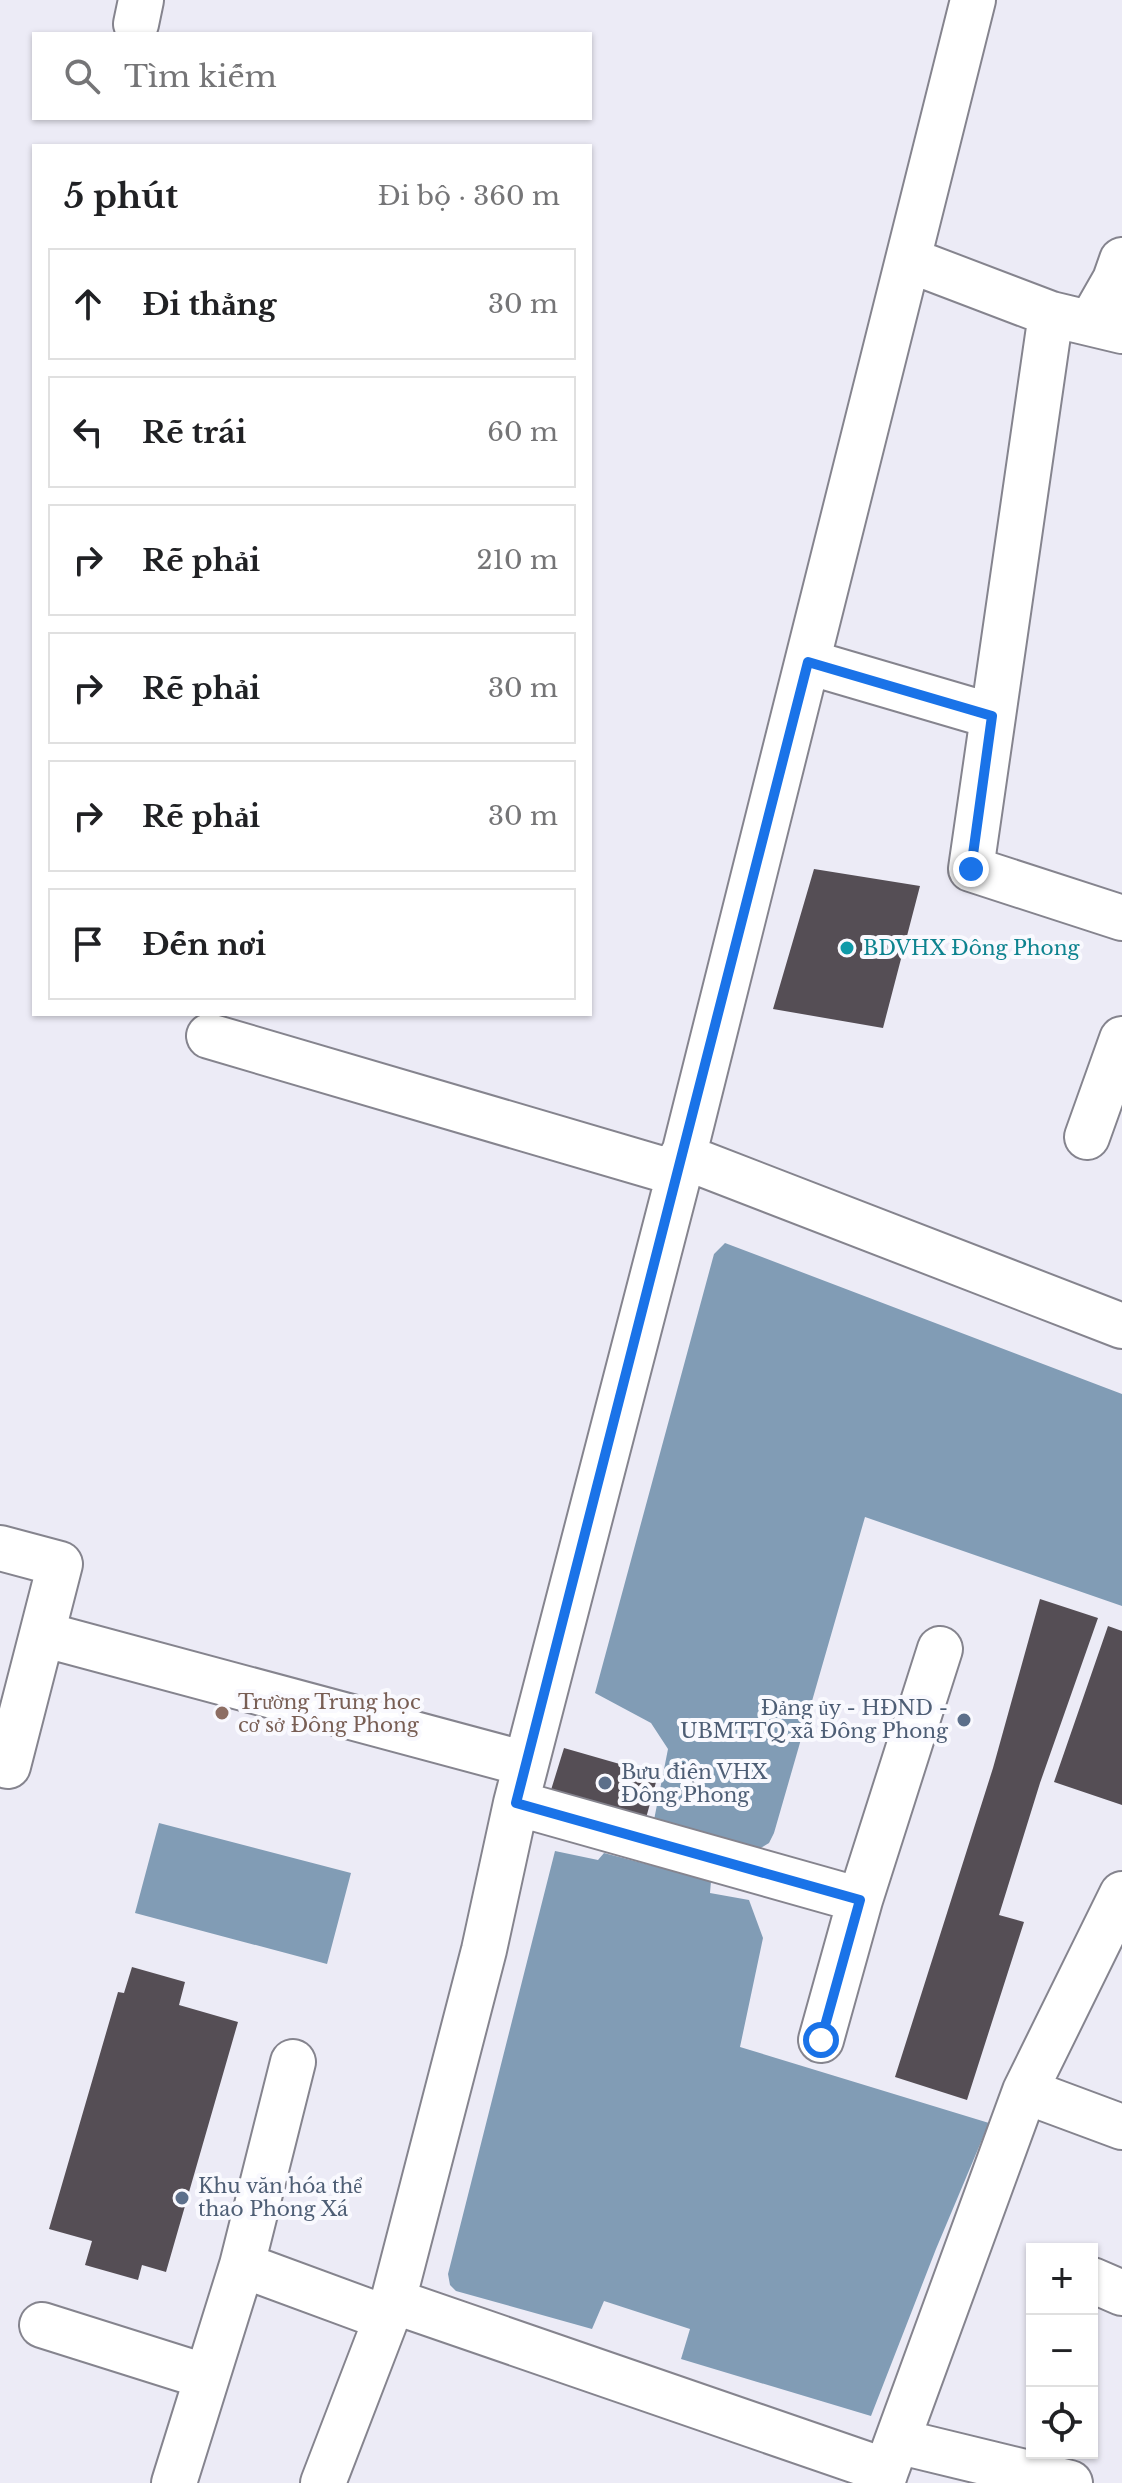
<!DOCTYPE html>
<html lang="vi">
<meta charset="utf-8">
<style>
body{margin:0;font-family:"Libre Baskerville",serif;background:#f2f2f2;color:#202124}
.controls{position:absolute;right:24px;bottom:24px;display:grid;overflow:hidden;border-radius:0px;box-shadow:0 2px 6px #0004}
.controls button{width:72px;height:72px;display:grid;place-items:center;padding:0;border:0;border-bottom:2px solid #e0e0e0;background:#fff;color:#202124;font:40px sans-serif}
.stop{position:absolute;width:24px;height:24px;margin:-18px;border:6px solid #1a73e8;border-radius:50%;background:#fff}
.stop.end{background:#1a73e8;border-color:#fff;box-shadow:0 2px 8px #0008}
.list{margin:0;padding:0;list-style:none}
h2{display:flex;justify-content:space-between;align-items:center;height:104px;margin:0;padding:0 32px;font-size:34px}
h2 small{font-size:26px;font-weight:400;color:#757577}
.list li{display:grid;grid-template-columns:52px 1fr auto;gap:24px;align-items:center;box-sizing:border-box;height:112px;margin:0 16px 16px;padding:0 16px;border:2px solid #e0e0e0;border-radius:0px}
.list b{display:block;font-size:30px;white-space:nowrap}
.list em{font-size:26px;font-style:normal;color:#757577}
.icon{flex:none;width:44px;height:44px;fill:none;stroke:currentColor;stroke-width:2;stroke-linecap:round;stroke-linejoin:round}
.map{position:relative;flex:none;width:1122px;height:2483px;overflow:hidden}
.search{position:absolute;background:#fff;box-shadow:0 2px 6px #0004;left:32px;top:32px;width:560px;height:88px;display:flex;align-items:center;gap:20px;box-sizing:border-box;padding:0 28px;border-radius:0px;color:#757577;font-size:30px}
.panel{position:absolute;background:#fff;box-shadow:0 2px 6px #0004;left:32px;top:144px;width:560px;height:872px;border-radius:0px}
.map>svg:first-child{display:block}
.water{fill:#819cb5}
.building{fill:#554e55}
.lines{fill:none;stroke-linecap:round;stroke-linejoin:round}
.minor-casing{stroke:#85848e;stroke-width:48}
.minor{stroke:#fff;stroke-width:44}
.route{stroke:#1a73e8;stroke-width:10}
.culture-dot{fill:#0f9aa8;stroke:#f9f9fe;stroke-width:3}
.education-dot{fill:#8d6e63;stroke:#f9f9fe;stroke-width:3}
.service-dot{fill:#5c6f8a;stroke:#f9f9fe;stroke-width:3}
.labels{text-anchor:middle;stroke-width:8;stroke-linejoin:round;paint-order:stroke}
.culture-label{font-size:20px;fill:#0d838f;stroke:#f9f9fe;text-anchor:start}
.education-label{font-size:20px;fill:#785e54;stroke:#f9f9fe;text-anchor:start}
.service-label{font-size:20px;fill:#4e5e75;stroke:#f9f9fe;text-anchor:start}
</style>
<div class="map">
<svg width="1122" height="2483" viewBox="0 0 1122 2483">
<rect width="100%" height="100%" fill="#ecebf6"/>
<path class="water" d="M725 1243 1122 1394V1606L865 1517 774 1833 769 1843 754 1852 654 1820 668 1749 651 1723 595 1693 714 1254Z
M159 1823 351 1873 327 1964 135 1913Z
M555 1851 598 1860 604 1853 711 1881 710 1893 749 1900 763 1938 740 2047 989 2123 936 2249 871 2416 681 2359 690 2329 604 2301 592 2329 456 2291 450 2285 448 2274Z"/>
<path class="building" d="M814 869 920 886 883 1028 773 1009Z
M1040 1599 1098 1618 1040 1783 999 1915 1024 1922 967 2100 895 2077 993 1768Z
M1108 1626 1122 1631V1805L1054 1782Z
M564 1748 658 1775 646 1818 551 1790Z
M132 1967 185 1982 179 2005 238 2022 166 2272 142 2265 138 2280 85 2265 92 2241 49 2229 118 1992 124 1993Z"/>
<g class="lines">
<defs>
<path id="minor" d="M136 24 141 0
M909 260 1051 314 1122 331
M1051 314 971 869 1122 918
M1091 322 1115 280 1122 260
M808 662 992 716
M209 1036 679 1174
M1087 1137 1122 1039
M682 1156 1122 1326
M0 1548 60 1564 42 1634 526 1764
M8 1766 42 1634
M516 1803 860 1900 940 1649
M821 2040 860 1900
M293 2062 242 2265 386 2318
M1025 2091 1122 2127
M1092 2280 1122 2293
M393 2301 886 2471 882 2483
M42 2325 207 2377
M897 2441 1070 2483
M886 2471 1025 2091 1122 1894
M174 2483 242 2265
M323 2483 393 2301 484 1950 516 1803 679 1174 973 0"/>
</defs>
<use href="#minor" class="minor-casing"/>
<use href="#minor" class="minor"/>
</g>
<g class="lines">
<path class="route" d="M821 2040 860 1900 516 1803 808 662 992 716 971 869"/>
</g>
<circle class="culture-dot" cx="847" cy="948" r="8"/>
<circle class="education-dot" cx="222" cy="1713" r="8"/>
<g class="service-dot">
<circle cx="964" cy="1720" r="8"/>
<circle cx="605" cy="1783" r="8"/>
<circle cx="182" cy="2198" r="8"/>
</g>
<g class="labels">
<g class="culture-label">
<text x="863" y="955">BDVHX Đông Phong</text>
</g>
<g class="education-label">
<text x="238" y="1709">Trường Trung học<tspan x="238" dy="23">cơ sở Đông Phong</tspan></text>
</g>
<g class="service-label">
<text x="948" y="1715" text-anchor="end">Đảng ủy - HĐND -<tspan x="948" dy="23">UBMTTQ xã Đông Phong</tspan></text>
<text x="621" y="1779">Bưu điện VHX<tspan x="621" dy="23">Đông Phong</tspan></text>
<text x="198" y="2193">Khu văn hóa thể<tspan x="198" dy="23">thao Phong Xá</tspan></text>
</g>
</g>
</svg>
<div class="controls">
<button>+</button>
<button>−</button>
<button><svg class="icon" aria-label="locate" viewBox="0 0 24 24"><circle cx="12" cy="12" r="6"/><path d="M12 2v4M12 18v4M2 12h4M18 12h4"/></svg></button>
</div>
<div class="stop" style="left:821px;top:2040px"></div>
<div class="stop end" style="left:971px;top:869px"></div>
<div class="search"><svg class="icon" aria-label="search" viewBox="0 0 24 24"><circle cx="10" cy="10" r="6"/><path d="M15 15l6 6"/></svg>Tìm kiếm</div>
<section class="panel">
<h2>5 phút<small>Đi bộ · 360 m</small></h2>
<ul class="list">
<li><svg class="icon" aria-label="ahead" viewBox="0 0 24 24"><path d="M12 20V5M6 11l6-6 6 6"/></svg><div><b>Đi thẳng</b></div><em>30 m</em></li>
<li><svg class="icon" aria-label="left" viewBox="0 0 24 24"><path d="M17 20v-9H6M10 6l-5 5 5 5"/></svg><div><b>Rẽ trái</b></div><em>60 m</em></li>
<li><svg class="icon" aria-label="right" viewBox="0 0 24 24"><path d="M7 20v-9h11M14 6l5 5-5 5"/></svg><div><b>Rẽ phải</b></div><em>210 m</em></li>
<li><svg class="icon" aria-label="right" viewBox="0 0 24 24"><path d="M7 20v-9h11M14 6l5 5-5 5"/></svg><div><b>Rẽ phải</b></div><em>30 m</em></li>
<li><svg class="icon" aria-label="right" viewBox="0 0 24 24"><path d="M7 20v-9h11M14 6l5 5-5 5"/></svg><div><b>Rẽ phải</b></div><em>30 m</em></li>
<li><svg class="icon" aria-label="arrive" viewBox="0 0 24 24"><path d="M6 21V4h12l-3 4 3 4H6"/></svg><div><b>Đến nơi</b></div></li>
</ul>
</section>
</div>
